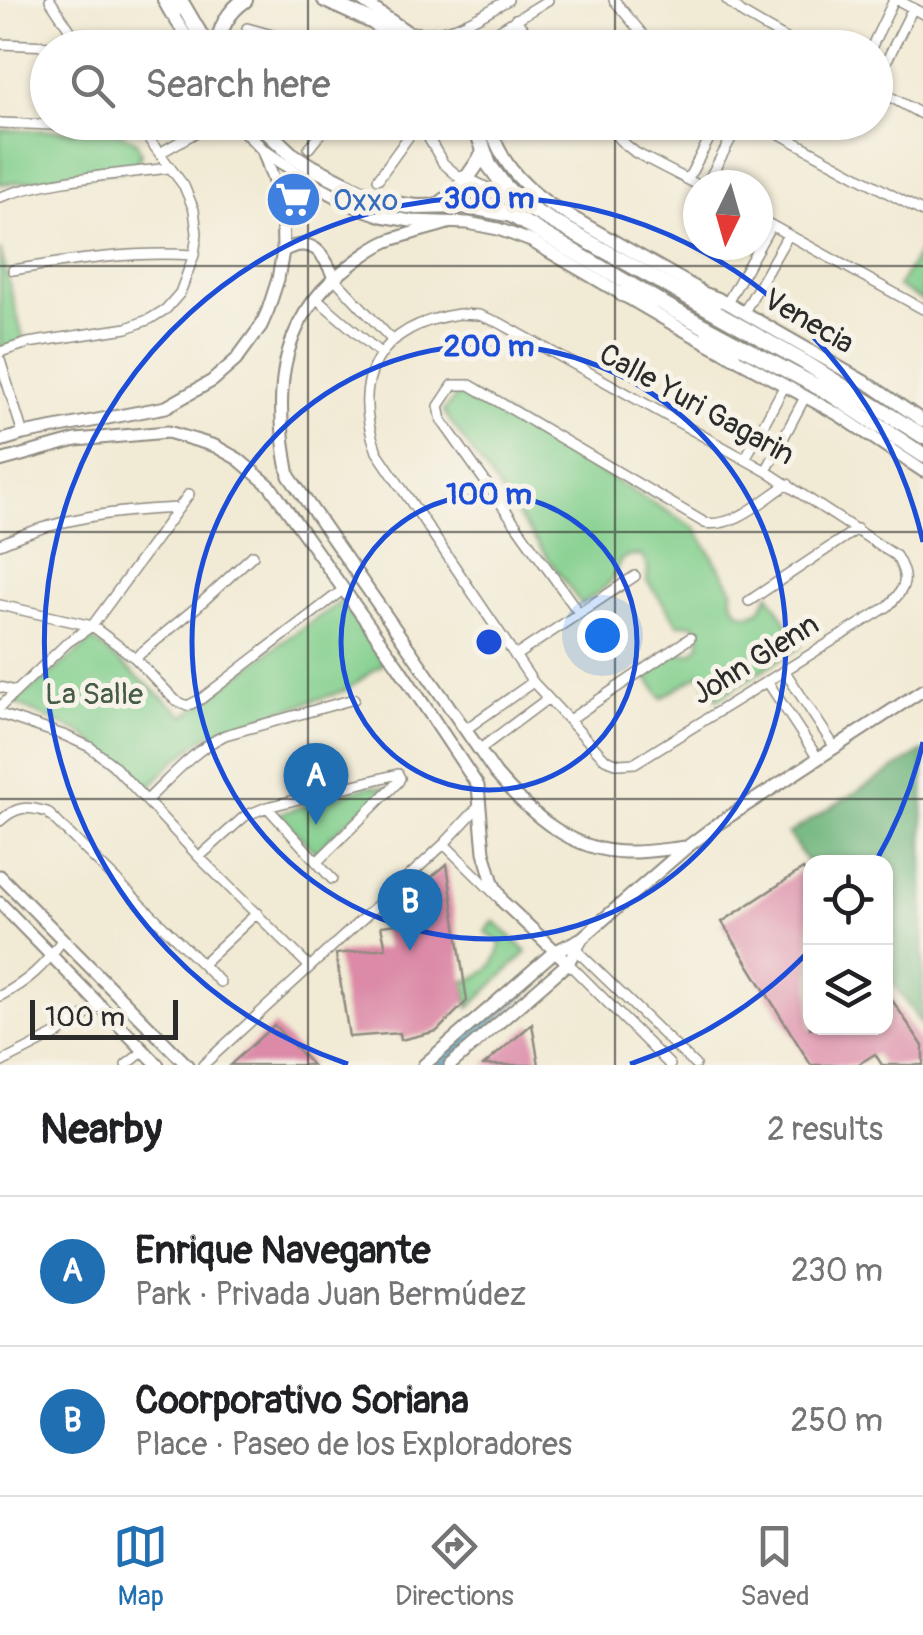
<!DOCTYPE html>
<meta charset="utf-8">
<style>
body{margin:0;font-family:Pangolin,sans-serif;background:#f6f6f6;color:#202124}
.controls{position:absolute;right:30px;bottom:30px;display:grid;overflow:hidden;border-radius:20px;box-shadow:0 2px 8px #0004}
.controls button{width:90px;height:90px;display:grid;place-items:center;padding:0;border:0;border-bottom:2px solid #e0e0e0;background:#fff;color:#202124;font:50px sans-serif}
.compass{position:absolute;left:683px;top:170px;width:90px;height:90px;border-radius:50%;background:#fff;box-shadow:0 2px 8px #0004;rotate:185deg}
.scale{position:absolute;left:30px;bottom:25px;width:148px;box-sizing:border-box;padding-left:10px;border:5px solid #2b2b2b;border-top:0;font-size:28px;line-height:35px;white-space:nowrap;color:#2b2b2b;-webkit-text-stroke:8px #f7f3e8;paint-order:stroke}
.you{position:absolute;left:602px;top:635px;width:35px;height:35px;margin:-25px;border:8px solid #fff;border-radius:50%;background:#1a73e8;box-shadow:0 0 0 15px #1a73e833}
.badge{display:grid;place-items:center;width:65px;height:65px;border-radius:50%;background:#1f6fb2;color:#fff;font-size:32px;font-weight:700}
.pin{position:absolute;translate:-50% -82px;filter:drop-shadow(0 2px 5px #0008)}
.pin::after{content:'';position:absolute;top:52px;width:35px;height:30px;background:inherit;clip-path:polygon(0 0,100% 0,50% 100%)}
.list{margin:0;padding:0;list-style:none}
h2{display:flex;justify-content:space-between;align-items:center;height:130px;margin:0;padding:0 40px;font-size:42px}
h2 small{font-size:32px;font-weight:400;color:#757577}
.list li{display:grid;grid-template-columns:65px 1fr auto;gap:30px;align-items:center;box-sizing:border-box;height:150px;padding:0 40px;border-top:2px solid #e0e0e0}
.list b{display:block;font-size:38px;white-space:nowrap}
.list p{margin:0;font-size:32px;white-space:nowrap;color:#757577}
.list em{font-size:32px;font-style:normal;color:#757577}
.icon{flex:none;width:55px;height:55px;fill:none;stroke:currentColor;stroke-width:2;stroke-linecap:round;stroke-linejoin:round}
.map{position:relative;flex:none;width:923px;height:1065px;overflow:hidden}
.search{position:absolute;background:#fff;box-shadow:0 2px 8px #0004;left:30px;right:30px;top:30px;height:110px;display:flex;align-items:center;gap:25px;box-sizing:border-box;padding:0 35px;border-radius:55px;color:#757577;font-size:38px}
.sheet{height:430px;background:#fff}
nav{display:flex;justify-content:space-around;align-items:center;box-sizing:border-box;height:140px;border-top:2px solid #e0e0e0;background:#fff;font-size:28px;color:#757577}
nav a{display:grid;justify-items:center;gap:5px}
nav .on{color:#1f6fb2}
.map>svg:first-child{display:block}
.green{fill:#82cf8d;stroke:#567d5c;stroke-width:2.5}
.forest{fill:#69b278;stroke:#4a6e52;stroke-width:2.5}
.water{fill:#58aed4;stroke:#426c80;stroke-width:2.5}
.building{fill:#dc8aa7}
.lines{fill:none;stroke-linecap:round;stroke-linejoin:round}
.minor-casing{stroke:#8e8a80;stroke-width:12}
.tertiary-casing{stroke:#8e8a80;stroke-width:15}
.primary-casing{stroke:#8e8a80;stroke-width:18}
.minor{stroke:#fff;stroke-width:9}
.tertiary{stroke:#fff;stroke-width:11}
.primary{stroke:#fff;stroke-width:14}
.grid{fill:none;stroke:#2b2b2b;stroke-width:2.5;stroke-opacity:0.55}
.ring{fill:none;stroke:#1d4ed8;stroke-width:5}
.labels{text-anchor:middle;stroke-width:10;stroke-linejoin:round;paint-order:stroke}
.shop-label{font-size:30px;fill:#366cbe;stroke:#f7f3e8;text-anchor:start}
.street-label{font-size:30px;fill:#2b2b2b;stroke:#f7f3e8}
.park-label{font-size:30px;fill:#455c48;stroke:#f7f3e8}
.centre{fill:#1d4ed8;stroke:#f7f3e8;stroke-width:5}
.ring-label{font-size:30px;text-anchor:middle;font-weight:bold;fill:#1d4ed8;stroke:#f7f3e8;stroke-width:10;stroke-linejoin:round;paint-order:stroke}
</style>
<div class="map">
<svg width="923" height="1065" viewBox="0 0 923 1065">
<rect width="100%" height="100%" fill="#f7f3e8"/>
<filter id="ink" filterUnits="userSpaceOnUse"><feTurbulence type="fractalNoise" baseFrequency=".01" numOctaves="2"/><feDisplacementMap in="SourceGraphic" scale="20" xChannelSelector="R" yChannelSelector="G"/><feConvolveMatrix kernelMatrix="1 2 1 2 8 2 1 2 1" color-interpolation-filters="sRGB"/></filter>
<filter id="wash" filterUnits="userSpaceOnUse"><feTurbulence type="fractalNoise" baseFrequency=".0048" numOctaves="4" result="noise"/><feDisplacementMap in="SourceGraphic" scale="40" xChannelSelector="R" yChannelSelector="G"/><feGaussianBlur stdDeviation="2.25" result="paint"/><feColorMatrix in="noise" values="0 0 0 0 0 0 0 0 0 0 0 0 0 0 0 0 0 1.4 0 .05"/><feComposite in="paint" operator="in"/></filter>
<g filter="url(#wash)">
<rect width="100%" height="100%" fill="#f1ead4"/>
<path class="green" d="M0 130 116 131 137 142 141 155 134 167 121 171 0 184Z
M923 245V301L898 287Z
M0 249 24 341 0 349Z
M462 390 695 528 732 588V601L739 612 750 615 761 609 769 594 801 646 717 699 700 674 662 698 644 674 678 653H692L700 645V631L693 624H678L647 581 648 568 641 555C609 556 624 568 608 584 601 592 590 598 581 604L443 411Z
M342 601 384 663 346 690 208 735 173 762 148 789 83 734 14 703 93 640 185 716 285 640Z
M370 786 387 788 330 837 316 853 278 814Z
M494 921 527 952 469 1008 464 982C483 977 500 963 500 943L485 932Z"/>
<path class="forest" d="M923 751V1027L886 973V862H810V866L788 834Z"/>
<path class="water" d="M525 983 531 989 446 1065H434Z"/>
<g id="blocks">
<path class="building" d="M447 864 467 1001 437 1031 401 1040 400 1033 349 1037 336 954 386 948 381 926 404 923 399 905Z
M803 869 810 880V1028H886V991L923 1046V1065H882L875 1054 857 1065H811L722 922Z
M532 1024 539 1065H484Z
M274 1025 312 1065H230Z"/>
</g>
</g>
<g filter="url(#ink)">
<use href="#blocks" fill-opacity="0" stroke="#8e8a80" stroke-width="2.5"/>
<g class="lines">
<defs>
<path id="minor" d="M50 0 82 48
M614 0 654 48
M727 0 743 14 802 48
M898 0 923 14
M515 19 539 48
M467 22 470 34 483 40
M247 28 319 48
M408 31C450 38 473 19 508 0
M0 44 51 46 78 41
M481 48 483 40 548 0
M871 48 894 0
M876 82 913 8
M876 89 923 115
M605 122 620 140 636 153 698 185
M758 122 923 212
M0 123 107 127 130 122
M149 137 173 122
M309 148 330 122
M160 153 214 122
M463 176 512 200
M378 179 419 122 443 163 466 183 506 212
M688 179 718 122
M706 185 740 122
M0 197C54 178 113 175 169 168
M758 218 923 309
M13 270C74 260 133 251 194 255
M334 278 392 340
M316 298 380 353
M727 303 771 225
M744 312 788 235
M459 314 479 315 500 323 766 471 896 556C910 579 906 589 887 607L635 763 619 764 605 759 533 682 377 452C349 377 380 325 459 314Z
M0 352 28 343 127 328 150 319 166 309 180 293 194 255 197 233 194 210 184 186 136 122
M0 360 23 434
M745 459 785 385
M766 471 805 397
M0 544C60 517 114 511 179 508
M749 601 857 529
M0 605 92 626 135 658 175 700 187 706 201 699 344 589
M579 613 442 421 439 406 453 385H470L705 523C735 528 764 499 788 484
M515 656 635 576
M135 658 198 606 253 555
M784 670 834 746
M767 681 817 757
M0 687 15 691
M0 707 68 642 92 626 189 494
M0 714 66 736 90 747 113 765 199 857 309 966
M569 720 690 638
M466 729 533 682
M480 749 547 699
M147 800C171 777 194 750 225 735L354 699
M267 807 332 879
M0 821C17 806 26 806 47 812L220 982
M444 844 498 897
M199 857 245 816 267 807 398 774 400 778 398 782 317 862
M571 945 695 1065
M568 963 670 1065
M202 964 257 913
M0 996C27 982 45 966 62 940
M0 1063 57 1034 99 1006
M126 1065 144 1051
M203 1065 444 844 479 806"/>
<path id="tertiary" d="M361 0 431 48
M168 8 194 48
M236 122 263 150 315 185 354 206 382 216 411 221 468 223 498 229 531 241 678 327 839 415 923 471
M488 122C501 161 516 180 549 204L698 289
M448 223C428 229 407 234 388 241 372 248 357 260 343 271 276 324 274 398 289 476L496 774C529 812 570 851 625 852 645 853 666 849 687 847
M283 251C312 235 324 253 334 278
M714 298 727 303 872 386 923 421
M0 441 23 434 166 407 212 381 236 360 261 326 268 310 278 279 283 251 282 205 263 150
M0 461 76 440 168 432 215 446 238 459 270 486 398 666 478 786 484 852 493 883 503 902 568 963
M0 876 187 1065
M0 903 158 1065
M424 1065 554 952 582 938 687 847 716 825 923 690
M450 1065 568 963 582 938"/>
<path id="primary" d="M165 0 173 14
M180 0 208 48
M325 0 373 22 409 48
M218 48C219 28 229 11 245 0
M257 122 291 154 308 165 370 196 393 204 417 207 465 206 511 215 674 310 829 393 923 455
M474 122 489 165 503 184 523 205 804 362 923 436
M439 205C460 191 470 174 484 153
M686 288 718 300
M622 294 650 303
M708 336 733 356"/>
</defs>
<use href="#minor" class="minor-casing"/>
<use href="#tertiary" class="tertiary-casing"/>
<use href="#primary" class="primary-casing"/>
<use href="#minor" class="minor"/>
<use href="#tertiary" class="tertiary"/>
<use href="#primary" class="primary"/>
</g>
</g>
<path class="grid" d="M308 0V48M615 0V48M308 122V1065M615 122V1065M0 266H923M0 532H923M0 799H923"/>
<g class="ring">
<circle cx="489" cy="642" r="148"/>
<circle cx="489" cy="642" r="297"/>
<path d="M923 742A445 445 0 0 1 876 861M809 951A445 445 0 0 1 630 1064M348 1064A445 445 0 1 1 923 542"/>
</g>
<defs>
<symbol id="supermarket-disc" viewBox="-11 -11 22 22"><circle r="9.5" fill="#3f7fe0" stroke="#f7f3e8"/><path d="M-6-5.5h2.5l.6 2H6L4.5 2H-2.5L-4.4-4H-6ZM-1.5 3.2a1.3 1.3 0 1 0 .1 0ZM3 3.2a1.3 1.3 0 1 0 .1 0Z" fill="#fff"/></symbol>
</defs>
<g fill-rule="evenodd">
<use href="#supermarket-disc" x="262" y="168" width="63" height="63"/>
</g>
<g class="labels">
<g class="shop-label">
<text x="333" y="210">Oxxo</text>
</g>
<g class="street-label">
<text transform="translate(809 321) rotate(30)" y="10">Venecia</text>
<text transform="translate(697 404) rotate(29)" y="10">Calle Yuri Gagarin</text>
<text transform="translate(755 659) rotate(-32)" y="10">John Glenn</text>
</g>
<g class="park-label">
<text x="94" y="704">La Salle</text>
</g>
</g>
<circle cx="489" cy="642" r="15" class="centre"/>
<g class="ring-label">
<text x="489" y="208">300 m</text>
<text x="489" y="356">200 m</text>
<text x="489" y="504">100 m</text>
</g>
</svg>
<div class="controls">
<button><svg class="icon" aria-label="locate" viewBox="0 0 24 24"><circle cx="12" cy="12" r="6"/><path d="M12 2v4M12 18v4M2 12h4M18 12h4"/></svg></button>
<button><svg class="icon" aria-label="layers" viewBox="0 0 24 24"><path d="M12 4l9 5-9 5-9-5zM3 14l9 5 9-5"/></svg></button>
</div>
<svg class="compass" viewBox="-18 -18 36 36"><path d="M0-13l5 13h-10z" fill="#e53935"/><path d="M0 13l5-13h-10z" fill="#757577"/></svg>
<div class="scale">100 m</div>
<div class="you"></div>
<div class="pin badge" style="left:316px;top:825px">A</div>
<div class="pin badge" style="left:410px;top:951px">B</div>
<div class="search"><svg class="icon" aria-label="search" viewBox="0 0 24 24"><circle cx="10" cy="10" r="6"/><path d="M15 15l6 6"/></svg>Search here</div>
</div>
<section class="sheet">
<h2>Nearby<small>2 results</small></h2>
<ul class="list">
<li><span class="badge">A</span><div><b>Enrique Navegante</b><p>Park · Privada Juan Bermúdez</p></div><em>230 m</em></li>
<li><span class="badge">B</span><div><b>Coorporativo Soriana</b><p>Place · Paseo de los Exploradores</p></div><em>250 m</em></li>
</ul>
</section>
<nav>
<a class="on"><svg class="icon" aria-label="map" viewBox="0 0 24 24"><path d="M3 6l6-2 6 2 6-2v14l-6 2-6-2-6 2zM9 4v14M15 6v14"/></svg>Map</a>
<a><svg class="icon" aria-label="directions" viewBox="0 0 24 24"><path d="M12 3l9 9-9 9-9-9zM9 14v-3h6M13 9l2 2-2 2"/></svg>Directions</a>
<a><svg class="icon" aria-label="saved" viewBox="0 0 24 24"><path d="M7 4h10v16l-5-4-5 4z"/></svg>Saved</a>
</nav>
